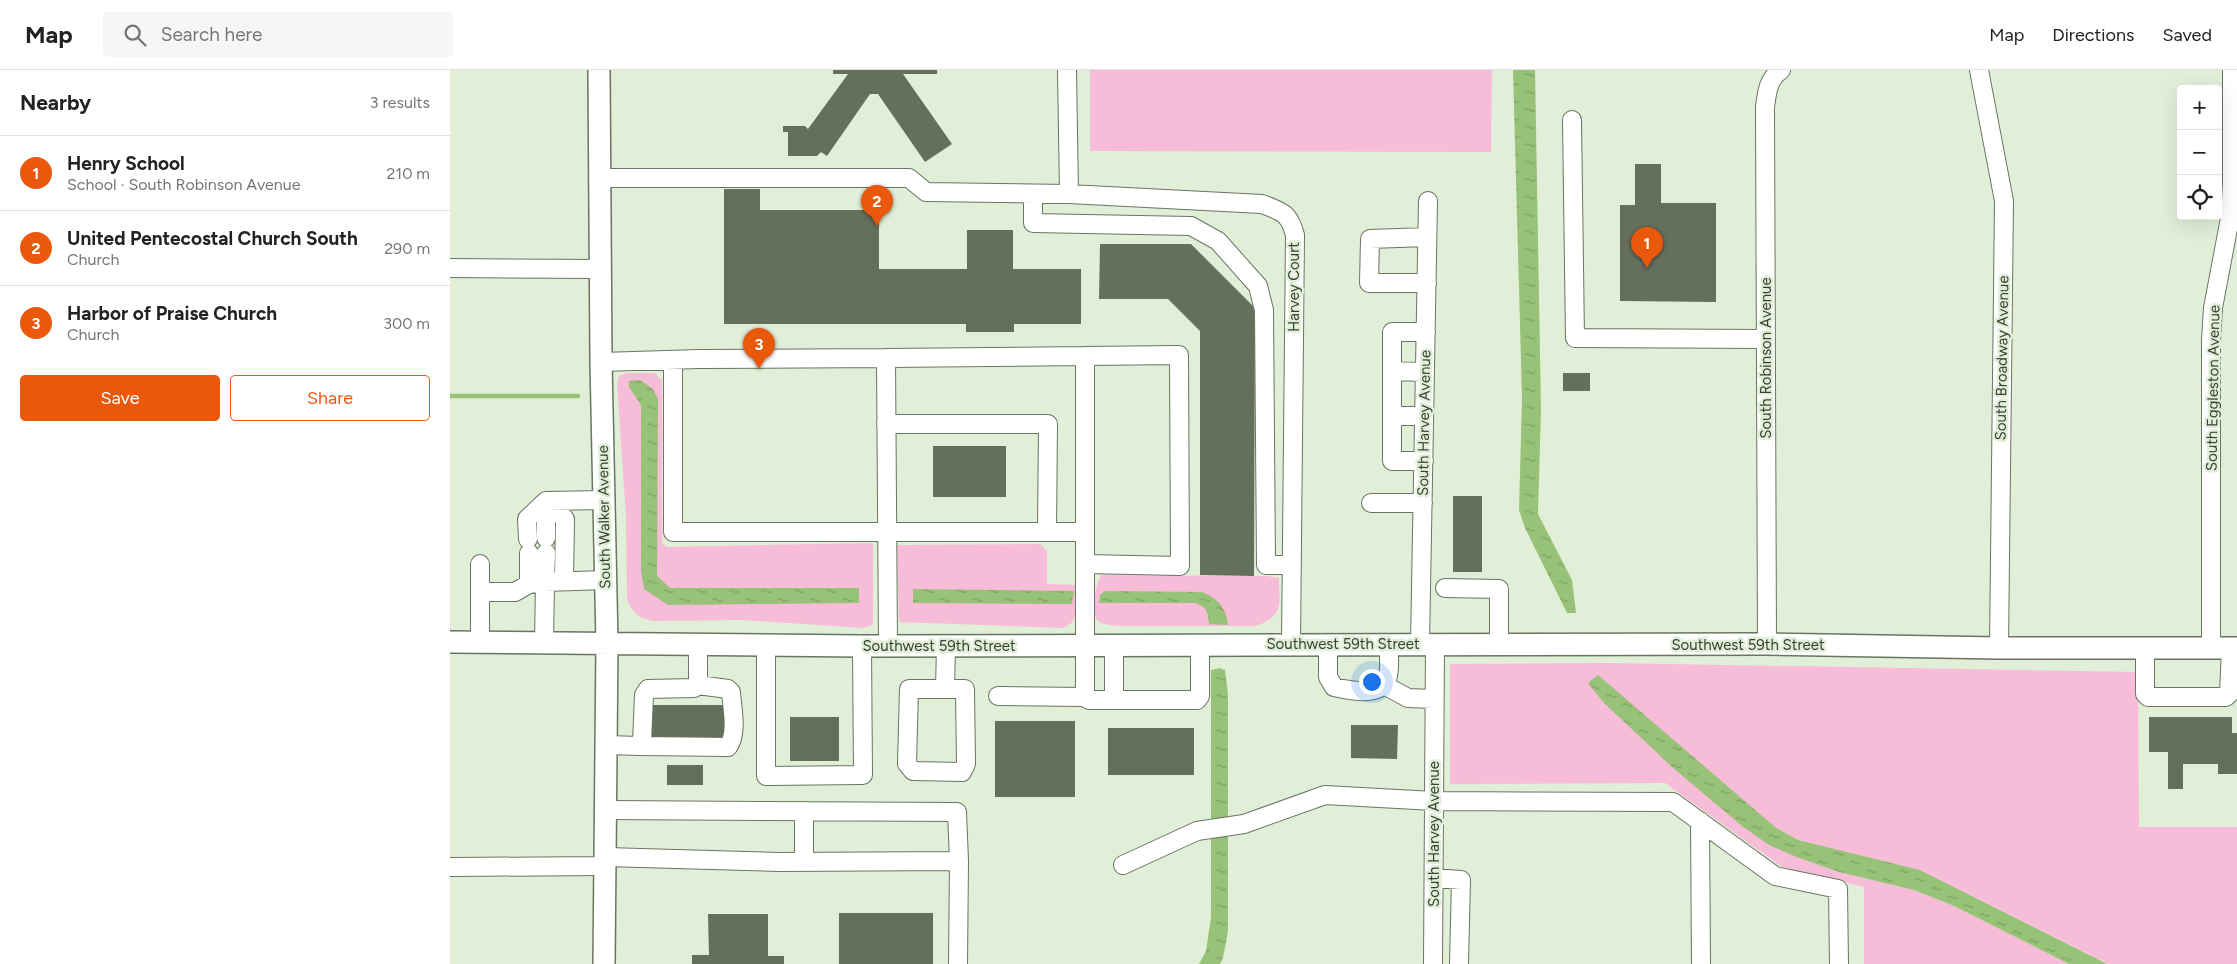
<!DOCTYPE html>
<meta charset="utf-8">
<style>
body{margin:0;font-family:Figtree,sans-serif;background:#f6f6f6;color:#222}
.controls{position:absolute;right:15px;top:15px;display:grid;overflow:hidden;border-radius:5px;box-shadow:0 5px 20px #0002}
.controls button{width:45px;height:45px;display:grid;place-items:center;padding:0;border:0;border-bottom:1px solid #e0e0e0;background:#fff;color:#222;font:25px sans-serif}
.you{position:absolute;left:921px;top:611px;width:18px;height:18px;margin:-12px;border:4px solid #fff;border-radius:50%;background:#1a73e8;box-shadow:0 0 0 8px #1a73e833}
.badge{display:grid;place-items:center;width:32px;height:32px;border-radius:50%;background:#ea580c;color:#fff;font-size:16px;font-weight:700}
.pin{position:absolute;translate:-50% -41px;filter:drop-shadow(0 1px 2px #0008)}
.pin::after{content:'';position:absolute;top:26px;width:18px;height:15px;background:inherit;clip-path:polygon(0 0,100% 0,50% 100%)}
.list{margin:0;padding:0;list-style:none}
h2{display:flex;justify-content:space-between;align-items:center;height:65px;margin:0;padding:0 20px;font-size:21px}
h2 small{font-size:16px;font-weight:400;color:#767676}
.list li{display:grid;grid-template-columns:32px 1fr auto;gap:15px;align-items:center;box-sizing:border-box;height:75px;padding:0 20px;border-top:1px solid #e0e0e0}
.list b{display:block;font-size:19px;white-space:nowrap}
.list p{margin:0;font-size:16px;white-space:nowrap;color:#767676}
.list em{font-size:16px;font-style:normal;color:#767676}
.actions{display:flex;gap:10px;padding:15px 20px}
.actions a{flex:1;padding:11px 0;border:1px solid #ea580c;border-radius:5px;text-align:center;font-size:18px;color:#ea580c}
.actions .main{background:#ea580c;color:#fff}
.icon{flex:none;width:28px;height:28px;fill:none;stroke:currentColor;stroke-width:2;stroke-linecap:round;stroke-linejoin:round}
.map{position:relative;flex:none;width:1787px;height:894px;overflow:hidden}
header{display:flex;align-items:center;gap:30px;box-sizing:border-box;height:70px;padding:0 25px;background:#fff;border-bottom:1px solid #e0e0e0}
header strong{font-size:24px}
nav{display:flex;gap:28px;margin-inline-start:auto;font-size:18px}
.search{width:350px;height:45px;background:#f6f6f6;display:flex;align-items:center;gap:12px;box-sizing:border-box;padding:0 18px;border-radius:5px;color:#767676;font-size:19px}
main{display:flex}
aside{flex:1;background:#fff}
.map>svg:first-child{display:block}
.green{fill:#f7bcd7}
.water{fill:url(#water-ripples)}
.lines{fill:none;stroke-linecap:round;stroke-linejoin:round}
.stream{stroke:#98c278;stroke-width:4.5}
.building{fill:#646f5c}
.minor-casing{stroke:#697561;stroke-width:20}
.major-casing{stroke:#697561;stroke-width:24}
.minor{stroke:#fff;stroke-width:18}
.major{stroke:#fff;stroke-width:21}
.labels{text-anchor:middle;stroke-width:5;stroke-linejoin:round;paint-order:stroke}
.street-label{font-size:15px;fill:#3a3f36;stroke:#e1efd8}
</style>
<header>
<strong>Map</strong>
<div class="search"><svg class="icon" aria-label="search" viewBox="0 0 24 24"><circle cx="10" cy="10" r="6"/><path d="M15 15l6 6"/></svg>Search here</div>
<nav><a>Map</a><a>Directions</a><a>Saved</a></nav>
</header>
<main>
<aside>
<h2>Nearby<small>3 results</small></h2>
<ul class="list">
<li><span class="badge">1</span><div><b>Henry School</b><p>School · South Robinson Avenue</p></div><em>210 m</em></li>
<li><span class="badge">2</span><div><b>United Pentecostal Church South</b><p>Church</p></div><em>290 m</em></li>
<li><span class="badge">3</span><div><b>Harbor of Praise Church</b><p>Church</p></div><em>300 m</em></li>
</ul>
<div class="actions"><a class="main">Save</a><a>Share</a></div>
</aside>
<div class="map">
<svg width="1787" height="894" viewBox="0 0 1787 894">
<defs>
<pattern id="water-ripples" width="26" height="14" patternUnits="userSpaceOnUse" patternTransform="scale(1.25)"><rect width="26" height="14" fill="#98c278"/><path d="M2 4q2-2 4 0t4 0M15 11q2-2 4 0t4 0" fill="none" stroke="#7d9f63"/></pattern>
</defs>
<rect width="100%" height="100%" fill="#e1efd8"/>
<path class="green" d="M640 0H1042L1041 82 640 81Z
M176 303H205L212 311V472L216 477 420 473 423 475V555L413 558 292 550 204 551C189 548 183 544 177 529L176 447 167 314 169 306Z
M590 474 597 481V514L628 515V535L623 552 613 558 449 552 447 475Z
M652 505 817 506 829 508C829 533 835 547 805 556H668C662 555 653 555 648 551 641 544 645 511 652 505Z
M1160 593 1688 602 1689 757H1787V894H1658L1470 800 1348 770 1325 757 1139 613 1153 632 1349 788 1389 802 1464 820 1504 836 1619 894H1414V817L1332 797 1215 713 1000 714V594Z"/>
<path class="water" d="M1063 0H1085L1091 340 1088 444 1122 510 1126 543H1117L1075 458 1069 440 1072 328Z
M190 310 203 319 208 329 207 506 220 518H409V533L218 535 194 519 191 501V335L179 317V311Z
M463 519 624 521 622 534 463 533Z
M655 521 752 522C766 527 777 538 778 555L759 554C758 542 757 537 745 533H649L650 525Z
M770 598 775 600 778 624V861L773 888 770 894H749L756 881 761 847V600Z
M1148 605 1325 757 1348 770 1470 800 1657 894H1619L1504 836 1464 820 1389 802 1349 788 1319 775 1292 756 1222 697 1153 632 1138 613Z"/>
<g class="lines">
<path class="stream" d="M0 326H128"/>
</g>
<path class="building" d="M383 0H487V4H453L502 74 475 92 428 24H420L377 86 371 82 367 86H338V62H333V56H355L358 59 398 4H383Z
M1185 94H1211V133H1266V232L1170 231V135H1185Z
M274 119H310V140H429V199H517V160H563V199H631V254H564V262H516V254H274Z
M650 174H741L805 238 804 506 750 505V261L718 229H649Z
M1113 303H1140V321H1113Z
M483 376H556V427H483Z
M1003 426H1032V502H1003Z
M201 635H277V668H201Z
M340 647H389V691H340Z
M1699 647H1782V663H1787V704H1768V694H1733V719H1718V682H1699Z
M545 651H625V727H545Z
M901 655H948L947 689 901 688Z
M658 658H744V705H658Z
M217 695H253V715H217Z
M389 843H483V894H389Z
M258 844H318V886H334V894H242V885H259Z"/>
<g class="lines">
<defs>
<path id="minor" d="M617 0 619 124 812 134C833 142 839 143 845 165L841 574
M1529 0 1554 131 1549 578
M1122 50 1125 268 1316 269
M150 108H459L476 122 619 124
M583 124V153L741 156 768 171 808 216 814 240 816 495H842
M0 198 150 199
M977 213H919L920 169 977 167
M635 286 729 285 730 496 635 494
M436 288 635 286V627L639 630H664
M223 290V462H635
M151 292 249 289 436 288 438 576
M942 301 975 302
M942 346H974
M436 354H598L597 462
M974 391H942V262H976
M921 433H973
M96 468V431L154 430
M78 469 77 449 96 431 115 449 114 511
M79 483V514
M96 483 95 512 156 510
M30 494V522
M995 518 1049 519V574
M30 572V522H65L79 514 95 512 94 573
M316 574V706L413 705 412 576
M878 574V607L884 617C898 620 930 628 937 609 941 600 938 584 939 574
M970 574 978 131
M1317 574 1315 37C1317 22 1318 9 1331 0
M664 575V630H747L750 626V575
M1695 578V624L1698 627H1776L1779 624 1781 578
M1761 578V270L1763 238 1780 148 1782 114V0
M934 615 958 628 984 629
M495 619H515L516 694 512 702 463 701 457 694 459 619H495L496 576
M548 626 635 627
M157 675 189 676 192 673 194 625 198 619 244 618 248 615V573
M189 676 278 677C288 663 282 638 281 622L278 619 248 615
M354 741V791
M1250 751 1251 894
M156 787 329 792 509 791 507 742 156 740
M673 795 747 761 794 754 875 725 984 731 1223 732 1325 806 1388 819 1389 894
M0 797 155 796
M984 808 1011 810 1009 894
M508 894 509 791
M983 894 985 574"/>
<path id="major" d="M149 0 151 292 157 573 154 894
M0 572 412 576 1317 574 1549 578H1787"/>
</defs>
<use href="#minor" class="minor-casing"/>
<use href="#major" class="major-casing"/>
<use href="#minor" class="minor"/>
<use href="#major" class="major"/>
</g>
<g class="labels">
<g class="street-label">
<text transform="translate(844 217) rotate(-90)" y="5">Harvey Court</text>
<text transform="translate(1316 288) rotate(-90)" y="5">South Robinson Avenue</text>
<text transform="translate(1552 288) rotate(-89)" y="5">South Broadway Avenue</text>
<text transform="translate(1763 318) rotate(-89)" y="5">South Eggleston Avenue</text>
<text transform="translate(974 353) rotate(-89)" y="5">South Harvey Avenue</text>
<text transform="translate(154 447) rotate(-91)" y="5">South Walker Avenue</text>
<text x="893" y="579">Southwest 59th Street</text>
<text x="1298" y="580">Southwest 59th Street</text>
<text x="489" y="581">Southwest 59th Street</text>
<text transform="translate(984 764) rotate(-90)" y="5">South Harvey Avenue</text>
</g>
</g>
</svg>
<div class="controls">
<button>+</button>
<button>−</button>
<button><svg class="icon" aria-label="locate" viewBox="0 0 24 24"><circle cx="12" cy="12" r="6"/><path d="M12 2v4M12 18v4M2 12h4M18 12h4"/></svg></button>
</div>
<div class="you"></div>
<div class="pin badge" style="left:1197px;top:198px">1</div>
<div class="pin badge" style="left:427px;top:156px">2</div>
<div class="pin badge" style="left:309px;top:299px">3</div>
</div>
</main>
